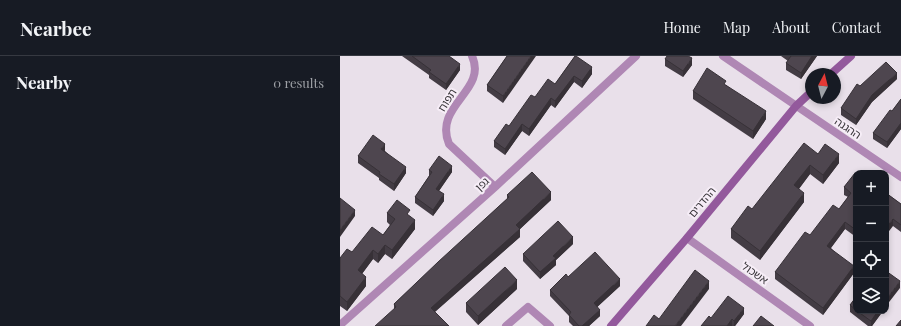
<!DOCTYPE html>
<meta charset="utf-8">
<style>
body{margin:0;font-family:"Playfair Display","Noto Sans Hebrew",serif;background:#20242c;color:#f1f3f6}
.controls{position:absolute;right:12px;bottom:12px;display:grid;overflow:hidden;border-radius:8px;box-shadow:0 2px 6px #0003}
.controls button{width:36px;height:36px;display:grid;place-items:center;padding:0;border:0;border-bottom:1px solid #363941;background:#171b24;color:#f1f3f6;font:20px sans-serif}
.compass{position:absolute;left:465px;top:12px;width:36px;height:36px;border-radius:50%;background:#171b24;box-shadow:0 2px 6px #0003;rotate:7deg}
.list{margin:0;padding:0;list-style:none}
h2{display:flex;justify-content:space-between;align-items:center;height:52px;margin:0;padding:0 16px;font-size:17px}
h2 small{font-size:13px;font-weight:400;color:#9ea1a6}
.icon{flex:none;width:22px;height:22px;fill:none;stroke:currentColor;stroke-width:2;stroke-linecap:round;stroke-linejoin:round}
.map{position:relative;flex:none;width:561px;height:270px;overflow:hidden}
header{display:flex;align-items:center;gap:24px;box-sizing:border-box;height:56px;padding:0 20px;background:#171b24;border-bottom:1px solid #363941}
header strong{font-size:19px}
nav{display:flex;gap:22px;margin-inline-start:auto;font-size:14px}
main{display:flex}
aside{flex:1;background:#171b24}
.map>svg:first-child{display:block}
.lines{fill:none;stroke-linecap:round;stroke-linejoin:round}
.street{stroke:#af87b4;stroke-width:8}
.secondary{stroke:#93599c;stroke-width:8}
.wall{fill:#433c44}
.shaded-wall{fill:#373137}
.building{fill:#4e464f;stroke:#373137}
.labels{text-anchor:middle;stroke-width:4;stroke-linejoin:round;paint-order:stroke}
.street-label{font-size:11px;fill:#39363a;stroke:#f6edf7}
</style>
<header>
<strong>Nearbee</strong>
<nav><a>Home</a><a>Map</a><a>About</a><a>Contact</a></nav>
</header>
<main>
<aside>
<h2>Nearby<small>0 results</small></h2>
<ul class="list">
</ul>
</aside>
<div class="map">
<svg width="561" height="270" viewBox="0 0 561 270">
<rect width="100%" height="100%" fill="#e9e0ea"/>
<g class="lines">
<path class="street" d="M132 0C148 35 93 49 109 88L155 131
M383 0 561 121
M347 182 470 270
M0 269 155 131 296 0
M166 270 188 251 210 270"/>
<path class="secondary" d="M491 18 511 0
M271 270 347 182 456 50 471 36"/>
</g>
<path class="wall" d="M62 0H109L120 14 106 34 89 22V19Z
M167 0 163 47 147 35V29Z
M235 0 252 18 242 32 234 26 215 52 211 49 189 80 182 75 165 99 154 91V85L169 70 195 41 215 28Z
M441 0H477L461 23 446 14V7L448 5Z
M325 3 352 9 343 21 325 10Z
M557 23 532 46 516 69 501 59V52L520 30Z
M386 29 426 63 413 83 353 43V35Z
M561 43V73L547 92 533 83V77L552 55Z
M45 94V95L66 117 54 135 39 124V122L18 107V100Z
M478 98 499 107 483 128 470 118 459 133 464 146 420 204 391 182V173L412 153Z
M89 114 112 116 99 135 104 145 93 160 75 147V141L89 120Z
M516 118V181L505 173 491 192 514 217 483 259 435 223V216L470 179 499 153 508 141 504 139V131Z
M546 137 561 148V176L553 170Z
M167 139 211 144 180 173V181L95 256 54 253V248L167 143Z
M47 157 70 160 75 173 52 203 45 198 38 207 33 203 22 218 26 230 7 255 0 250V202L12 196 43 179 50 169 47 166Z
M233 188 216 204V209L200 223 183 205V198Z
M228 221 280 230 257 251 260 260 249 270H233L229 266V260L210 240V234Z
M177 233 138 269 126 256V247Z
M516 241V255H543L532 270H528L510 256V249Z
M404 258 395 270H361L371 262Z"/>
<path class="shaded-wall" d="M191 0H196L163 47V40Z
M472 0H477L461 23V17Z
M352 2V9L343 21V15Z
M120 8V14L106 34V28Z
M252 11V18L242 32V25Z
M557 17V23L532 46 516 69V63L532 39Z
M234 20V26L215 52V45Z
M211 42V49L189 80V73Z
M426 55V63L413 83V75Z
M561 67V73L547 92V86Z
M182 68V75L165 99V93Z
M45 88V94L41 100V93Z
M499 98V107L483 128V119Z
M470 109V118L454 139V129Z
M112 110V116L96 139V133Z
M66 111V117L54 135V128Z
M211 136V144L180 173V181L91 259V252L176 169Z
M464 137V146L420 204V195Z
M104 138V145L93 160V154Z
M15 154V160L0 181V174Z
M553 163V170L546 179V172Z
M75 164V173L52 203V194Z
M505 166V173L487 197V190Z
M233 181V188L216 204V209L200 223V216L213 200Z
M45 189V198L38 207V198Z
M33 194V203L18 223V214Z
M514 210V217L483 259V252Z
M26 221V230L7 255V246Z
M280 223V230L254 254V247Z
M177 224V233L138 269V260Z
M369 225V233L341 270H335Z
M560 225V232L546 250V244Z
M404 252V258L395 270H394V265Z
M260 254V260L249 270H242Z
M538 255H543L532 270H531V265Z
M392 263V270H387Z"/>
<path class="building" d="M72 0H109L120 8 106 28 89 16 91 14Z
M167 0H191L163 40 147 29Z
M235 0H236L252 11 242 25 234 20 215 45 211 42 189 73 182 68 165 93 154 85 166 68 169 70 191 39 195 41 208 23 215 28Z
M327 0H348L352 2 343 15 325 3Z
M450 0H472L461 17 446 7 451 0Z
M546 6 557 17 532 39 516 63 501 52 517 28 520 30Z
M367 12 386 25 384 28 426 55 413 75 353 35Z
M561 43V67L547 86 533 77 550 54 552 55Z
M33 79 45 88 41 93 66 111 54 128 39 118 40 116 18 100Z
M464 87 478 98 485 88 499 98 483 119 470 109 454 129 464 137 420 195 391 173 408 150 412 153Z
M99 100 112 110 96 133 104 138 93 154 75 141 92 116 89 114Z
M192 116 211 136 176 169 180 173 91 252 109 270H35L56 251 54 248 98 206 169 141 167 139Z
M515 117 516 118V174L505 166 487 190 514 210 483 252 435 216 465 176 470 179 493 149 499 153 511 137 504 131Z
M546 137 561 148V169L553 163 546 172Z
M0 142 15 154 0 174Z
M57 144 70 154 67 158 75 164 52 194 45 189 38 198 33 194 18 214 26 221 7 246 0 240V202L7 193 12 196 32 171 43 179 55 163 47 157Z
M218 165 233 181 213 200 216 202 200 216 183 198Z
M255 196 280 223 254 247 260 254 242 270H239L229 259 231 256 210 234 226 218 228 221Z
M165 211 177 224 138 260 126 247Z
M355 214 369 225 335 270H306L314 259 319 263Z
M546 215 560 225 546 244Z
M388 240 404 252 394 265 392 263 387 270H361L369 260 371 262Z
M516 241V254L510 249Z
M517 255H538L531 265Z
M421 260 434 270H413Z
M561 264V270H556Z"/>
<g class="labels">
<g class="street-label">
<text transform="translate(107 44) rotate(-58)" y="4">תפוח</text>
<text transform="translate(508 72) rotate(34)" y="4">ההגנה</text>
<text transform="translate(142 128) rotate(-42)" y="4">גפן</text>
<text transform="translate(362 146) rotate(-50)" y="4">ההדרים</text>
<text transform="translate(415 217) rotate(35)" y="4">אשכול</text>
</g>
</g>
</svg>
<div class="controls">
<button>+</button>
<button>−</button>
<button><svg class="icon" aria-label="locate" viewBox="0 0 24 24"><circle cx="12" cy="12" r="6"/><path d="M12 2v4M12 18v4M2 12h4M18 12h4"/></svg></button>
<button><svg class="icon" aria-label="layers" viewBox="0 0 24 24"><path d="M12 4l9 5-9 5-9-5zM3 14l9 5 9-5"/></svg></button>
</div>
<svg class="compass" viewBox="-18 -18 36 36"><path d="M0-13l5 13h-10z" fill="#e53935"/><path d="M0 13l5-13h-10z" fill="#9ea1a6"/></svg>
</div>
</main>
